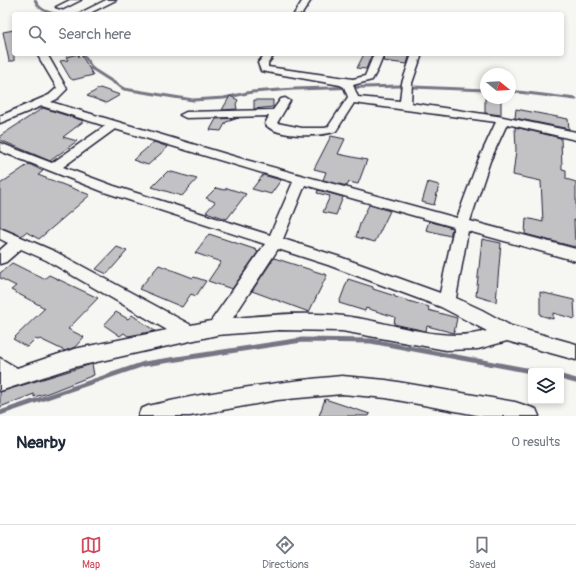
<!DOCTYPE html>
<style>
body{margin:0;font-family:Pangolin,sans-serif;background:#f2f2f3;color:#1f2937}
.controls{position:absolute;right:12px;bottom:12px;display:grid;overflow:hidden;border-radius:4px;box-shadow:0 2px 6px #0003}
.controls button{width:36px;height:36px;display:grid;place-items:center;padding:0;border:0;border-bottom:1px solid #e0e1e3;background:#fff;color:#1f2937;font:20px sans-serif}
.compass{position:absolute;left:480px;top:68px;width:36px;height:36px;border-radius:50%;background:#fff;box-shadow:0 2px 6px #0003;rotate:108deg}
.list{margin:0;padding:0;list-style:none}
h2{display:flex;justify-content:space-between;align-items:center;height:52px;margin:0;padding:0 16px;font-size:17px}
h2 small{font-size:13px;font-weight:400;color:#747a83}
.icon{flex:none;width:22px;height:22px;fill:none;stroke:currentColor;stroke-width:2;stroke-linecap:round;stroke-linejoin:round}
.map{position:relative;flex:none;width:576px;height:416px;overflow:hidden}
.search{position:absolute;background:#fff;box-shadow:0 2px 6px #0003;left:12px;right:12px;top:12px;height:44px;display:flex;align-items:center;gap:10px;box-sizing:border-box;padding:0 14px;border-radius:4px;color:#747a83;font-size:15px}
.sheet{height:108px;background:#fff}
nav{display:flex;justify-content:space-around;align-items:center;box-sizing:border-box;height:56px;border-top:1px solid #e0e1e3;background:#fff;font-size:11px;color:#747a83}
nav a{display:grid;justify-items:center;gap:2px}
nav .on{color:#d1495b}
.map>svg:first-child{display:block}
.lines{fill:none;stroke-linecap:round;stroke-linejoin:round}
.stream-far2{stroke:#757583;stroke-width:2.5}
.stream-far1{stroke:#757583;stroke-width:3}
.stream{stroke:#757583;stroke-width:5}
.building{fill:#c2c2c4;stroke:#22223b}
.minor-casing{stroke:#22223b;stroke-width:3}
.minor{fill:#f6f6f2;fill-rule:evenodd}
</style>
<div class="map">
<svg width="576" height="416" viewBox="0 0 576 416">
<rect width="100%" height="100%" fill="#f6f6f2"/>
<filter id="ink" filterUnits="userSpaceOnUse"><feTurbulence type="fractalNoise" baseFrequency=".025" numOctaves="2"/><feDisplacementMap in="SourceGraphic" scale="8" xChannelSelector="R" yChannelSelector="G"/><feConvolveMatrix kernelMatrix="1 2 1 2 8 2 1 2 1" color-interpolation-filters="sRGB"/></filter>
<g filter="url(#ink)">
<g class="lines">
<path class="stream-far2" d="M35 0C39 10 47 12 57 14
M83 54 93 69"/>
<path class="stream-far1" d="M91 68 124 89 193 100 224 98 252 92 294 89 400 86
M413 87 486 90
M510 91 576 99"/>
<path class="stream" d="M561 377 576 381
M0 413 144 364 302 340 371 341 531 371"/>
</g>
<path class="building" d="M14 30V61H9L3 32Z
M78 54 79 57 82 56 93 75 73 80 70 78 60 61 68 60 66 57Z
M364 54H372L366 69 357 68Z
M385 54H410L407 64 383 61Z
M100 88 120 95 106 103 87 96Z
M230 96 238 100 236 104 237 109 222 110Z
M485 98H501V115L485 113Z
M254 100H273V107L254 109Z
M43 108 84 121 63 137 77 141 50 161 0 140V136Z
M516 109 568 119 569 129 515 118Z
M239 118 226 122 221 131 210 130 216 119Z
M515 127 561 138 562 169 566 170V179L576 182V221L574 220 575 247 525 234 526 218 543 222 541 181 513 175 516 150Z
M331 136 345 139 338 154 367 160 358 184 349 182 347 186 323 180 326 172 314 169Z
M154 142 168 147 148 165 133 160Z
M29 164 43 171 38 175 90 195 39 239 26 232 21 236 0 227V184Z
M168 171 197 179 182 196 152 187Z
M263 175 281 180 271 194 252 189Z
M428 182 439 185 434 205 422 202Z
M216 188 224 190 227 188 246 194 227 219 206 212 215 202 206 198Z
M318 190 343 197 336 215 323 212 330 196 317 193Z
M369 205 390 211 375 242 356 237 361 221Z
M429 221 452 228 450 236 426 230Z
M209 234 257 250 256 251 258 252 232 289 208 281 221 262 195 253Z
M482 239 501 243 496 302 476 296Z
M117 247 127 251 107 274 96 269Z
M274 258 327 275 309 312 252 291Z
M12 263 44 279 49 275 98 298 68 329 84 337 75 347 65 351 40 339 38 340 35 339 27 347 13 339 45 308 11 290 16 286 0 278V273Z
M159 265 193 278 194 277 206 281 196 296 191 294 182 307 139 289Z
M348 279 373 287V289L395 296V297L429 307 428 310 457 318 454 333 427 326 426 331 398 325 394 324 395 317 366 308 365 311 339 303Z
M540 292 574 300 575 319 553 313V319L540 315Z
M116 312 128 319 132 315 155 331 128 336 124 333 120 336 104 325Z
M92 364 94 375 48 393 34 397V394L0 407V392Z
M325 399 370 414 369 416H319Z"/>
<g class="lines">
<defs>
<path id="minor" d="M70 0H81L63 9 56 7Z
M106 0H116L88 14H78Z
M303 0H311L302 14H294Z
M37 54H47L67 89 57 99 51 102 246 160 457 218 478 161 496 122 354 103 336 131C321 137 276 138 265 124L269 116 186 118 180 115 186 112 273 110 281 99 285 98 290 101 277 123 302 128H325L328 127 348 97 344 87 340 85 261 71 258 63 265 54H275L268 63V67L353 79 365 76 374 54H384L378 69 372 80 353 85 358 97 400 101 402 83 412 54H422L412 83 411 103 503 117 576 132V140L507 124 490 161 470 221 576 249V261L468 231 456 298 482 310 511 326 576 344V360L507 341 478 349 446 350 342 331 279 330 217 335 74 367 0 391V358L17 368 74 349 167 330 46 260 21 249 6 262 0 264V250L8 243 0 239V228L56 252 191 325 211 321 265 244 104 192 0 151V143L52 163 105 126 42 106 0 123V116L49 95 57 88ZM115 129 293 182 270 235 114 186 63 167ZM305 185 454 227 440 293 340 257 283 239ZM278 249 328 265 441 307 487 331C440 344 390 321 343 316 306 311 269 315 233 318Z
M342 376 386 380 515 402 536 409 539 416H482L386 398 342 394 277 400 190 416H138L141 409 148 406C212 391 276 382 342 376Z"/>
</defs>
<use href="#minor" class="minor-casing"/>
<use href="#minor" class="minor"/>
</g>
</g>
</svg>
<div class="controls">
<button><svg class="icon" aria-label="layers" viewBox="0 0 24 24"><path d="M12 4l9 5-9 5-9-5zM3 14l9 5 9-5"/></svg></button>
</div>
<svg class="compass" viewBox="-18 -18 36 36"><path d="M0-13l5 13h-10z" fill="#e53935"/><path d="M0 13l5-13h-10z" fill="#747a83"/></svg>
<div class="search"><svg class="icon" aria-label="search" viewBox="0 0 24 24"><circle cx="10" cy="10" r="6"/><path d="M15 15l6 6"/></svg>Search here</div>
</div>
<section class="sheet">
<h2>Nearby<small>0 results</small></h2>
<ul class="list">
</ul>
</section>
<nav>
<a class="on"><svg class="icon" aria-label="map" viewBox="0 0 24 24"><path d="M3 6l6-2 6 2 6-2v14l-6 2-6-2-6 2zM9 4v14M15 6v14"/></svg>Map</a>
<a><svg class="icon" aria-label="directions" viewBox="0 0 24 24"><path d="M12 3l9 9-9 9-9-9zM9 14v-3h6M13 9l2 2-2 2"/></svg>Directions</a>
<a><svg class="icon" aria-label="saved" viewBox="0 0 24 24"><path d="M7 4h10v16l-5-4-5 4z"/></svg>Saved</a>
</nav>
